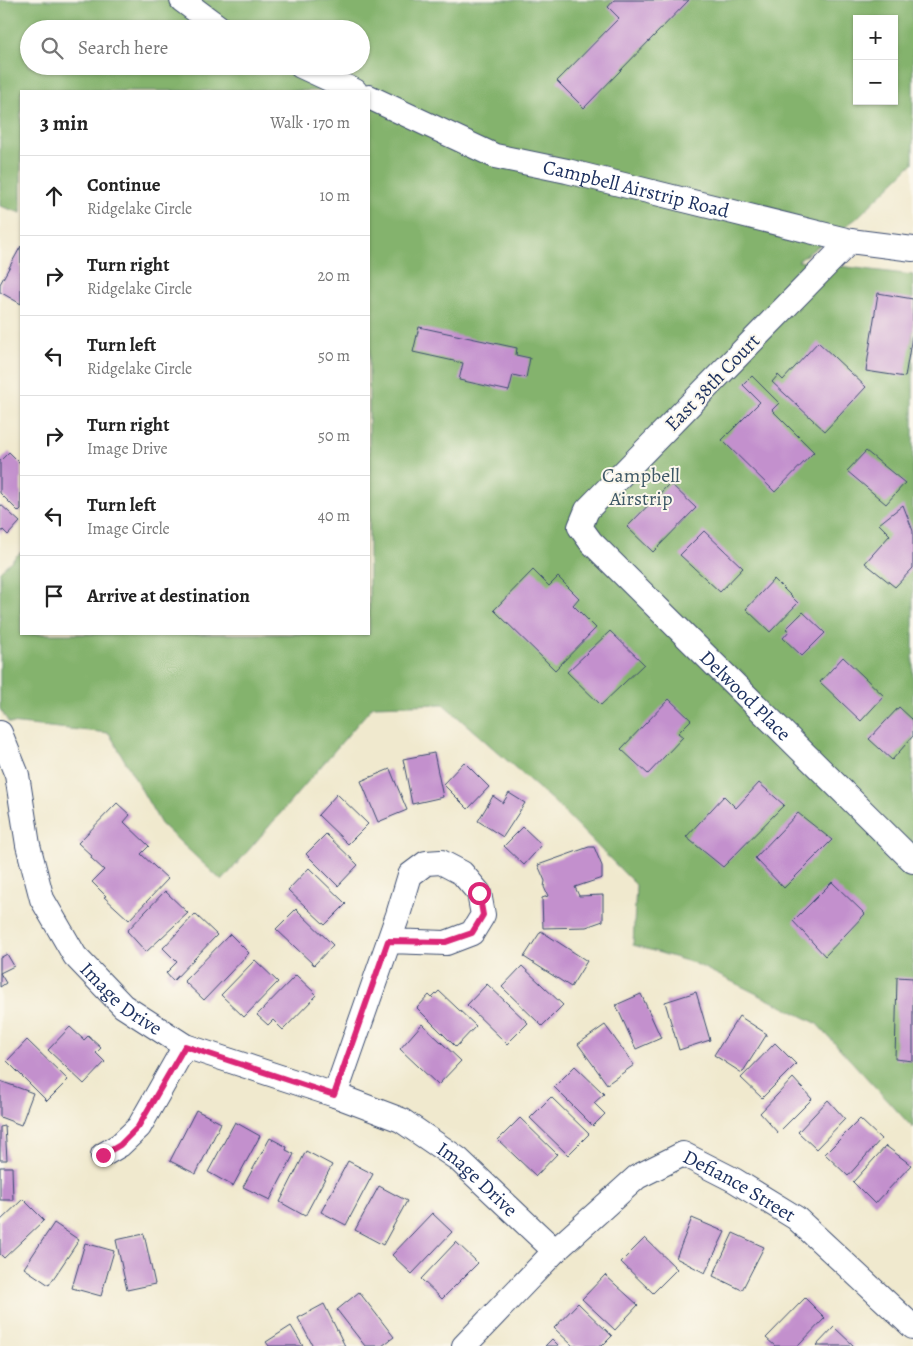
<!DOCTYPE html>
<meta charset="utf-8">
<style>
body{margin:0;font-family:Alegreya,serif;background:#f6f6f6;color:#222}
.controls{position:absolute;right:15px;top:15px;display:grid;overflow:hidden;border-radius:0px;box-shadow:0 1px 4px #0004}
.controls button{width:45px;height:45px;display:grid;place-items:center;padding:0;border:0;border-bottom:1px solid #e0e0e0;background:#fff;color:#222;font:25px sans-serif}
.stop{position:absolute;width:15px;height:15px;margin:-11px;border:4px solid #db2777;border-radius:50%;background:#fff}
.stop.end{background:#db2777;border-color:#fff;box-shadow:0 1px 5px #0008}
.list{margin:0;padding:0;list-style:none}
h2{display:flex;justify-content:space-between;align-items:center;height:65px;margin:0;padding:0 20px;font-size:21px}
h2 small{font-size:16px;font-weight:400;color:#767676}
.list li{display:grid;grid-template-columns:32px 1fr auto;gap:15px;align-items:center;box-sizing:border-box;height:80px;padding:0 20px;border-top:1px solid #e0e0e0}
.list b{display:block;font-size:19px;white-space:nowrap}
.list p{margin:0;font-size:16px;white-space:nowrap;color:#767676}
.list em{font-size:16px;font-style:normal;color:#767676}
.icon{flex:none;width:28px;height:28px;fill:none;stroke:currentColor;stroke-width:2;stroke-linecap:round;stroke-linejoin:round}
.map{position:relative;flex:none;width:913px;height:1346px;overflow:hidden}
.search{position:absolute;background:#fff;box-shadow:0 1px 4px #0004;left:20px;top:20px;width:350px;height:55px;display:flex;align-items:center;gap:12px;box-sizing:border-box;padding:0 18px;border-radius:28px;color:#767676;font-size:19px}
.panel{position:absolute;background:#fff;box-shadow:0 1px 4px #0004;left:20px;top:90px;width:350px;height:545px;border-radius:0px}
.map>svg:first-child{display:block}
.forest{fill:#84b36d;stroke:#507166;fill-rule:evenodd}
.building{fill:#c390cd}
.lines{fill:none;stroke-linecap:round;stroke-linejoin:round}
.minor-casing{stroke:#3b4b6f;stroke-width:26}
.minor{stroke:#fff;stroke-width:24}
.route{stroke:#db2777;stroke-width:6}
.labels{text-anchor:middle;stroke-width:4;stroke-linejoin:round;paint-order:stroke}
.street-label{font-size:20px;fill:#1b2f5e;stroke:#fbf7ec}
.park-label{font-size:20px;fill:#3e5866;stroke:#fbf7ec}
</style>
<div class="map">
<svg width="913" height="1346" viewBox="0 0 913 1346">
<rect width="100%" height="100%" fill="#fbf7ec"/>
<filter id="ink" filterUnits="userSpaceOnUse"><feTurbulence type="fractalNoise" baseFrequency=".02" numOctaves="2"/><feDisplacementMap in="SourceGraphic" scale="10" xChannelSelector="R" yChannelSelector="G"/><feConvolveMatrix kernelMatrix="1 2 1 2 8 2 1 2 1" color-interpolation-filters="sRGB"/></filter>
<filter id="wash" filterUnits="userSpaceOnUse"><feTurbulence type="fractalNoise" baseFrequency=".0096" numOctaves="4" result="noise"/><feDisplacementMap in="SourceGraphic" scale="20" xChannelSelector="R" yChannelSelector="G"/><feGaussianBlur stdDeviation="1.12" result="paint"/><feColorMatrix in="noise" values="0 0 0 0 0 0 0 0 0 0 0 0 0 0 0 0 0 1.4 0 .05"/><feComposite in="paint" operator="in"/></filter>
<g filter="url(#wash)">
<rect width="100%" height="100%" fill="#f0e9ce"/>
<path class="forest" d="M0 0H913V163L857 218 798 261 913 275V1128L816 1023 694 963 633 945 636 885 553 801 443 704 373 706 222 881 161 824 109 733 9 723 0 709V571L21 552V634H369V91H21V213L0 206ZM857 19H894V101H857ZM29 29H361V66H29Z"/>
<g id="blocks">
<path class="building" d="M614 0H689L584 108 557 81 619 18 608 7Z
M21 246V304L0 292V284Z
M878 293 913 299V330L905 377 866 371Z
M419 327 517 348 516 355 530 358 526 378 513 375 509 391 459 380 463 363 413 352Z
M818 342 866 387 825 431 772 382 778 375 783 380Z
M752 376 779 403 772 410 814 452 775 492 722 440 760 402 743 385Z
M866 451 905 483 886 504 847 471Z
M9 452 21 464V510L19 512 0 493V461Z
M670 483 696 508 653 552 627 527Z
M0 504 20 522 8 535 3 530 0 534Z
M903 505 913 531V568L895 587 865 563 890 535 879 524Z
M704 531 743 568 720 592 680 555Z
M533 570 549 586 558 577 579 598 573 605 596 628 555 670 494 610Z
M774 579 798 603 770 632 746 609Z
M803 612 825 633 802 656 783 638 789 631 786 629Z
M610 631 644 664 601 705 567 672Z
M843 657 884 696 861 721 820 682Z
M669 699 691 720 678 733 683 737 648 774 621 749Z
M899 707 913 720V736L892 760 869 739Z
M434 753 443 797 412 804 403 759Z
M464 762 489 787 468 809 443 784Z
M390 769 407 810 378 822 361 781Z
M759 783 784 805 723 867 686 837 724 796 736 808Z
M509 793 525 803 503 837 478 821 493 796 503 803Z
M337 794 368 824 348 844 318 815Z
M117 803 130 815 124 822 149 846 141 854 168 879 129 920 104 897 106 896 92 882 104 870 91 858 92 856 78 843Z
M798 813 832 840 784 888 755 858Z
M523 827 542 845 524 865 504 846Z
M326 834 358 865 338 886 306 854Z
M589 847H594L602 866V878L575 887 579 896 603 895V921L586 927 543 928 542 898 548 896 544 887 545 881 538 865Z
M309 868 346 904 325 925 288 890Z
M832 882 865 914 825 956 793 921Z
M165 891 188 913 146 952 127 931Z
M296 909 333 945 314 965 276 929Z
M195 914 217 935 173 981 166 973 177 962 163 948Z
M541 931 587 961 571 987 524 957Z
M230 934 249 953 204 1000 184 981Z
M7 954 14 966 0 973 6 983 0 987V958Z
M255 960 278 982 244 1017 221 995Z
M522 966 563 1005 542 1026 502 987Z
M296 975 317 995 283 1030 273 1020 268 1025 257 1015Z
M897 977 913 978V1061L895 1059Z
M487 984 528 1023 507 1044 467 1005Z
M439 991 476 1026 456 1047 417 1008 429 995 432 998Z
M696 992 710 1040 679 1050 665 1002Z
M641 994 661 1038 636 1049 616 1005Z
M739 1016 767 1034 742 1073 714 1055Z
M422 1024 461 1061 438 1085 400 1049Z
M605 1025 634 1065 607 1084 578 1044Z
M70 1027 84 1040 88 1036 101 1048 96 1053 105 1062 84 1084 48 1050Z
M27 1040 68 1080 47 1101 7 1061Z
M775 1043 796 1064 762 1098 741 1078Z
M575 1066 604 1094 594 1103 605 1114 593 1126 554 1087Z
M793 1078 812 1099 778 1133 760 1113Z
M0 1081 33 1093 21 1125 0 1117Z
M551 1097 589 1134 568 1155 530 1118Z
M828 1100 845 1119 816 1149 798 1132Z
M196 1110 221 1123 196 1174 170 1161Z
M520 1118 557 1154 536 1176 498 1140Z
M860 1119 881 1139 848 1176 825 1154Z
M235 1122 260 1136 233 1186 208 1172Z
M5 1126 7 1160H0V1127Z
M270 1138 287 1147 286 1150 294 1154 270 1200 243 1187Z
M886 1146 911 1165 875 1204 853 1182Z
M306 1151 332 1165 305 1216 280 1202Z
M348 1161 373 1174 346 1225 321 1212Z
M0 1167H12L13 1200H0Z
M379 1186 407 1201 383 1245 355 1230Z
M23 1199 44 1220 4 1258 0 1254V1221Z
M432 1213 452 1232 412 1274 392 1255Z
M692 1218 725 1232 705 1273 676 1258Z
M54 1223 79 1240 49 1285 24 1268Z
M733 1233 764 1247 742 1290 713 1276Z
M144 1234 155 1284 127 1290 116 1240Z
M645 1238 677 1269 653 1293 621 1262Z
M456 1242 478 1263 442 1299 421 1279Z
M85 1243 114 1251 101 1296 72 1288Z
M605 1275 638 1305 615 1330 582 1299Z
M359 1292 394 1337 382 1346H365L337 1310Z
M805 1298 825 1318 798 1346H775L766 1338Z
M578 1303 612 1336 602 1346H573L554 1328Z
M324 1304 345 1346H313L298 1318Z
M291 1326 303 1346H269L266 1342Z
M834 1327 854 1346H816Z
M552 1339 559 1346H545Z"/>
</g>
</g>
<g filter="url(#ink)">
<use href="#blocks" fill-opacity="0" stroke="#3b4b6f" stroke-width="1"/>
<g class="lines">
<defs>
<g id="minor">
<path d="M182 0 221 29"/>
<path d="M301 66 355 91"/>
<path id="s1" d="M369 97 495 156 567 171 850 241 913 249"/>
<path id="s2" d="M850 241 587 510 580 527 591 542 913 861"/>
<path id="s3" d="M0 733 17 775 28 845 42 899 75 956 123 1006 185 1046 335 1095 401 1120 458 1159 555 1251"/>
<path d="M335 1095 398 915 410 875 426 863 441 862 462 873 479 893 483 915 472 933 446 943 389 941"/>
<path d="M103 1155 120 1145 139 1127 185 1046"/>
<path id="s4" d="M464 1346 555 1251 637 1177 683 1154 734 1180 796 1218 913 1327"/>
</g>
</defs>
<use href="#minor" class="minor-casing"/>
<use href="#minor" class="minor"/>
</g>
</g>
<g class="lines" filter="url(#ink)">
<path class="route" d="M103 1155 120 1145 138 1127 185 1046 334 1095 388 941 446 942 472 933 483 915 479 893"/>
</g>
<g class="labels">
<g class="street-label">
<text dy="7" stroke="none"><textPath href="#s1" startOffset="284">Campbell Airstrip Road</textPath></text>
<text transform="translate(712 382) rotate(-46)" y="7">East 38th Court</text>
<text dy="7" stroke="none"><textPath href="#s2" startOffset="631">Delwood Place</textPath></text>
<text dy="7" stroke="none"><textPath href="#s3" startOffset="301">Image Drive</textPath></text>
<text dy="7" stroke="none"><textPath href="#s3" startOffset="706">Image Drive</textPath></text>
<text dy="7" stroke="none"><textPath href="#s4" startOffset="358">Defiance Street</textPath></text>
</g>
<g class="park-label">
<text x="641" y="482">Campbell<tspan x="641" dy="23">Airstrip</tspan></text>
</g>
</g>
</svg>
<div class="controls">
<button>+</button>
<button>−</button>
</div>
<div class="stop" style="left:479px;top:893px"></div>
<div class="stop end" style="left:103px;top:1155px"></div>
<div class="search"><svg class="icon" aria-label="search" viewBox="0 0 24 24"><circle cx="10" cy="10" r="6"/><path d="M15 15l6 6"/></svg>Search here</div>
<section class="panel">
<h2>3 min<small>Walk · 170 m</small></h2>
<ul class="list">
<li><svg class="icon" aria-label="ahead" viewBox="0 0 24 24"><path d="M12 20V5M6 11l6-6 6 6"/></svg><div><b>Continue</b><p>Ridgelake Circle</p></div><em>10 m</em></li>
<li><svg class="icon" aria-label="right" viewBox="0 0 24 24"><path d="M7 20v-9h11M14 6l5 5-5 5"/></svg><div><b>Turn right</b><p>Ridgelake Circle</p></div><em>20 m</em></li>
<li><svg class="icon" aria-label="left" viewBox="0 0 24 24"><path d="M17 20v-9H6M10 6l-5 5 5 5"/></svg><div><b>Turn left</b><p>Ridgelake Circle</p></div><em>50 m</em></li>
<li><svg class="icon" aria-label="right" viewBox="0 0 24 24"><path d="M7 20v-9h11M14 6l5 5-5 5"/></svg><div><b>Turn right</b><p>Image Drive</p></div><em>50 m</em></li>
<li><svg class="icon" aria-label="left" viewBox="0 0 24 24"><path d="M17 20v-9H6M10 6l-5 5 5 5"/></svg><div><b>Turn left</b><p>Image Circle</p></div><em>40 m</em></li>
<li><svg class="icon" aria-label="arrive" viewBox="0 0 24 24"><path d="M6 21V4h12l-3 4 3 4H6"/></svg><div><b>Arrive at destination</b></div></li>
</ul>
</section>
</div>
